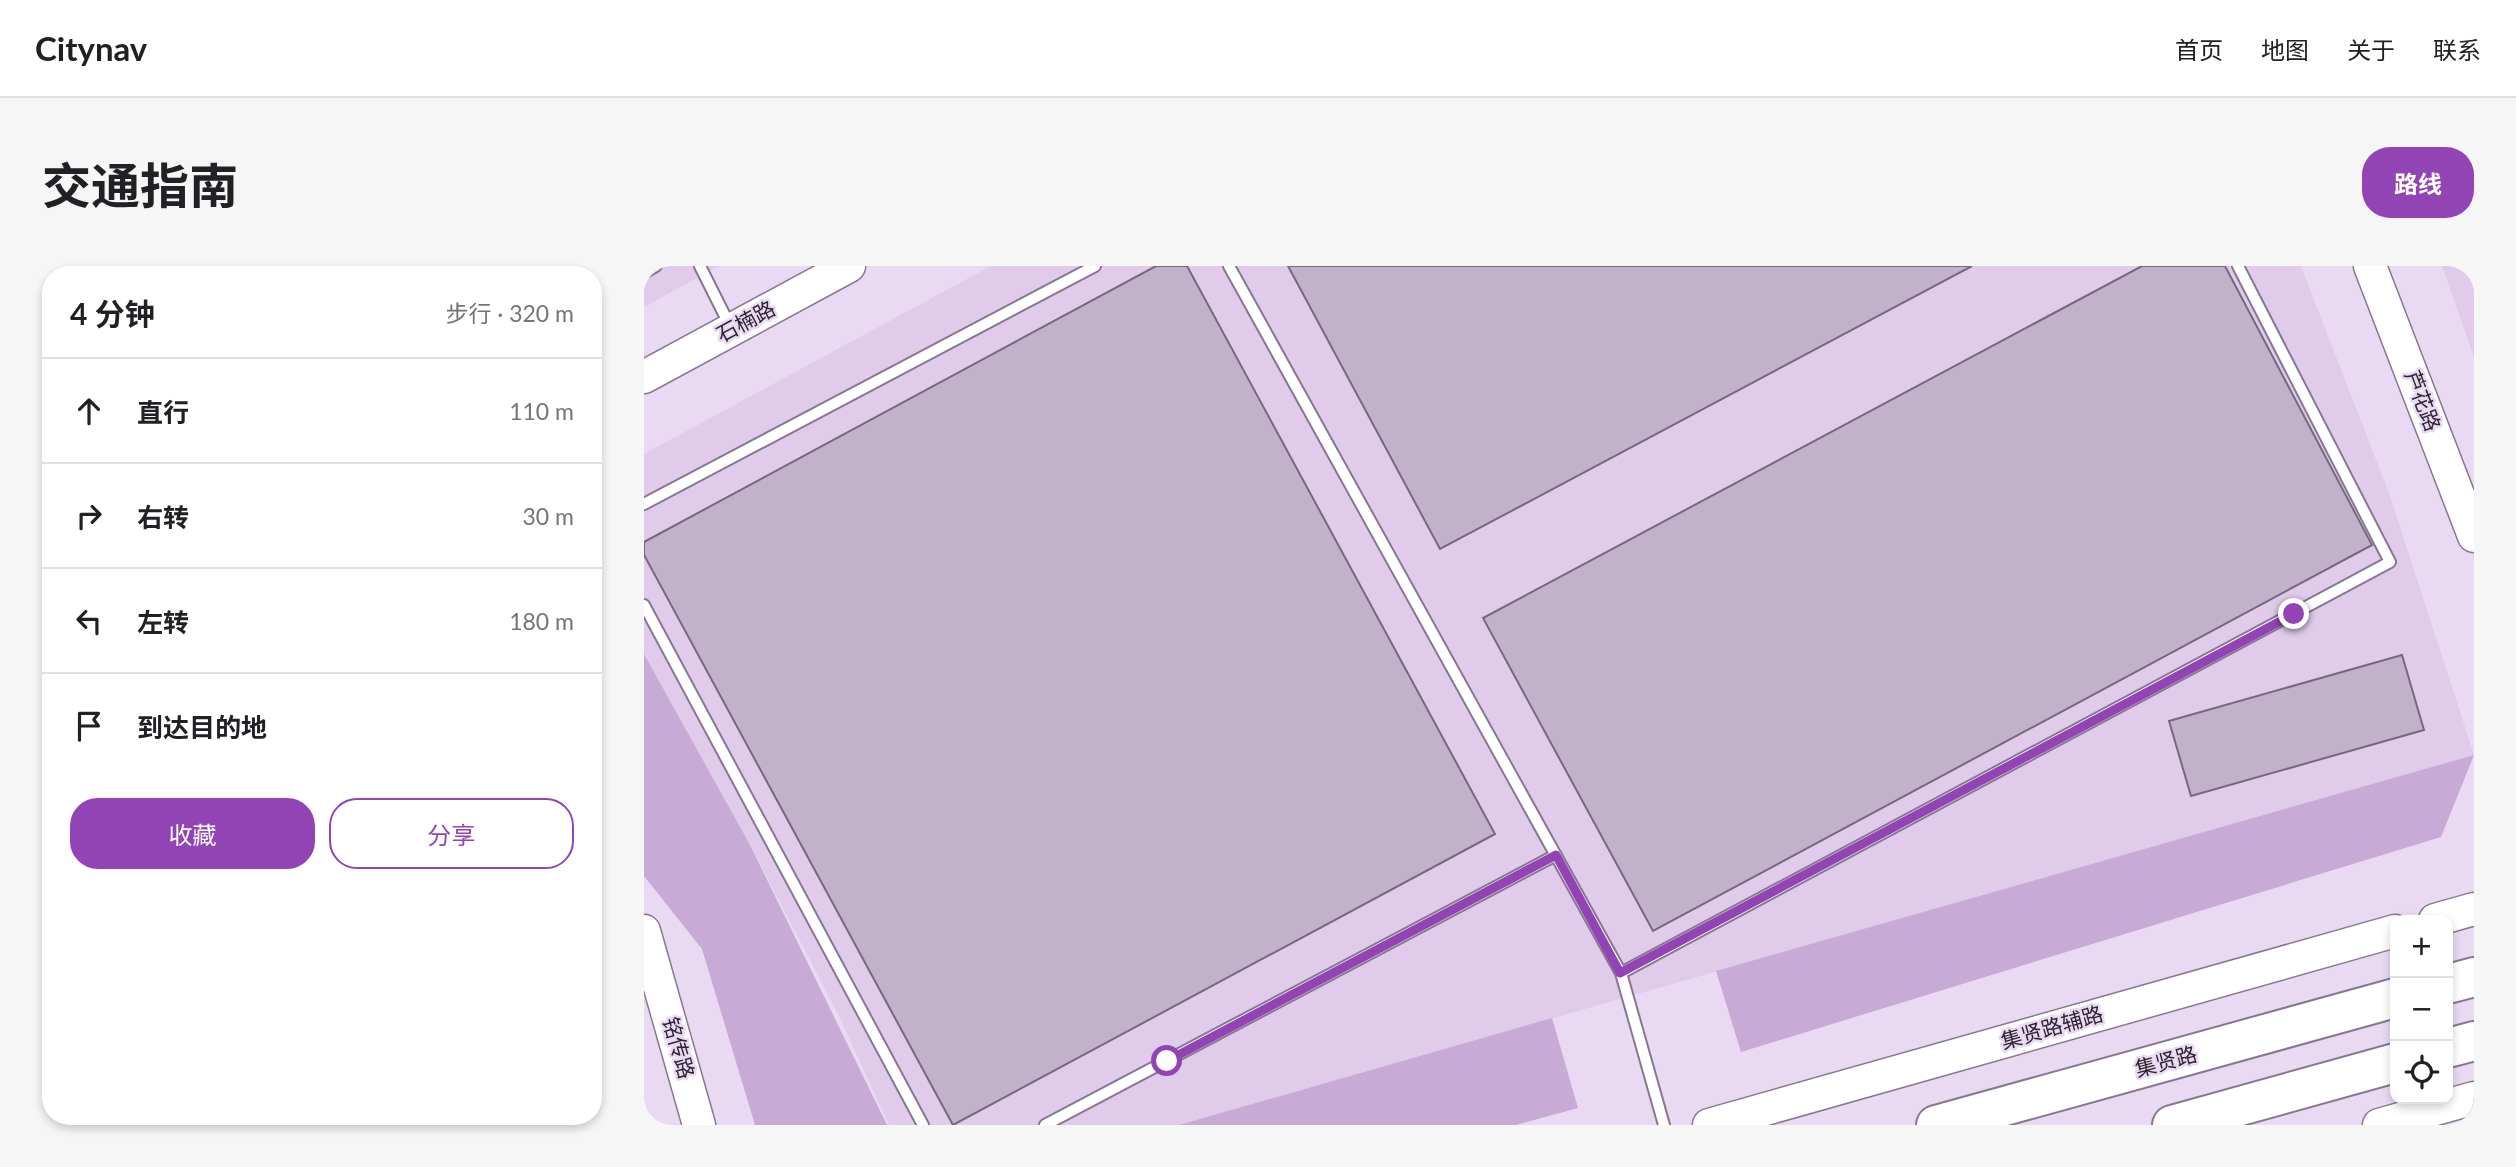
<!DOCTYPE html>
<html lang="zh">
<meta charset="utf-8">
<style>
body{margin:0;font-family:Lato,"Noto Sans SC",sans-serif;background:#f6f6f6;color:#202124}
.controls{position:absolute;right:21px;bottom:21px;display:grid;overflow:hidden;border-radius:14px;box-shadow:0 4px 10px #0003}
.controls button{width:63px;height:63px;display:grid;place-items:center;padding:0;border:0;border-bottom:2px solid #e0e0e0;background:#fff;color:#202124;font:35px sans-serif}
.stop{position:absolute;width:21px;height:21px;margin:-16px;border:5px solid #9244b5;border-radius:50%;background:#fff}
.stop.end{background:#9244b5;border-color:#fff;box-shadow:0 2px 7px #0008}
.list{margin:0;padding:0;list-style:none}
h2{display:flex;justify-content:space-between;align-items:center;height:91px;margin:0;padding:0 28px;font-size:30px}
h2 small{font-size:23px;font-weight:400;color:#757577}
.list li{display:grid;grid-template-columns:46px 1fr auto;gap:21px;align-items:center;box-sizing:border-box;height:105px;padding:0 28px;border-top:2px solid #e0e0e0}
.list b{display:block;font-size:26px;white-space:nowrap}
.list em{font-size:23px;font-style:normal;color:#757577}
.actions{display:flex;gap:14px;padding:21px 28px}
.actions a{flex:1;padding:16px 0;border:2px solid #9244b5;border-radius:28px;text-align:center;font-size:24px;color:#9244b5}
.actions .main{background:#9244b5;color:#fff}
.icon{flex:none;width:38px;height:38px;fill:none;stroke:currentColor;stroke-width:2;stroke-linecap:round;stroke-linejoin:round}
.map{position:relative;flex:none;width:1830px;height:859px;overflow:hidden;border-radius:28px}
header{display:flex;align-items:center;gap:42px;box-sizing:border-box;height:98px;padding:0 35px;background:#fff;border-bottom:2px solid #e0e0e0}
header strong{font-size:33px}
nav{display:flex;gap:38px;margin-inline-start:auto;font-size:24px}
.intro{display:flex;align-items:center;justify-content:space-between;box-sizing:border-box;height:168px;padding:0 42px}
h1{margin:0;font-size:49px}
.button{padding:18px 32px;border-radius:28px;background:#9244b5;color:#fff;font-size:24px;font-weight:700}
main{display:flex;gap:42px;padding:0 42px}
aside{flex:1;background:#fff;border-radius:28px;box-shadow:0 4px 10px #0003}
.map>svg:first-child{display:block}
.built{fill:#e0cbeb}
.green{fill:#c7abd6}
.building{fill:#c1b1ca;stroke:#77687f;stroke-width:2}
.lines{fill:none;stroke-linecap:round;stroke-linejoin:round}
.lane-casing{stroke:#87788f;stroke-width:14}
.secondary-casing{stroke:#87788f;stroke-width:35}
.highway-casing{stroke:#87788f;stroke-width:42}
.lane{stroke:#fff;stroke-width:10}
.secondary{stroke:#fff;stroke-width:32}
.highway{stroke:#fff;stroke-width:38}
.route{stroke:#9244b5;stroke-width:9}
.labels{text-anchor:middle;stroke-width:5;stroke-linejoin:round;paint-order:stroke}
.street-label{font-size:21px;fill:#2c252f;stroke:#ead9f3}
</style>
<header>
<strong>Citynav</strong>
<nav><a>首页</a><a>地图</a><a>关于</a><a>联系</a></nav>
</header>
<div class="intro"><h1>交通指南</h1><a class="button">路线</a></div>
<main>
<aside>
<h2>4 分钟<small>步行 · 320 m</small></h2>
<ul class="list">
<li><svg class="icon" aria-label="ahead" viewBox="0 0 24 24"><path d="M12 20V5M6 11l6-6 6 6"/></svg><div><b>直行</b></div><em>110 m</em></li>
<li><svg class="icon" aria-label="right" viewBox="0 0 24 24"><path d="M7 20v-9h11M14 6l5 5-5 5"/></svg><div><b>右转</b></div><em>30 m</em></li>
<li><svg class="icon" aria-label="left" viewBox="0 0 24 24"><path d="M17 20v-9H6M10 6l-5 5 5 5"/></svg><div><b>左转</b></div><em>180 m</em></li>
<li><svg class="icon" aria-label="arrive" viewBox="0 0 24 24"><path d="M6 21V4h12l-3 4 3 4H6"/></svg><div><b>到达目的地</b></div></li>
</ul>
<div class="actions"><a class="main">收藏</a><a>分享</a></div>
</aside>
<div class="map">
<svg width="1830" height="859" viewBox="0 0 1830 859">
<rect width="100%" height="100%" fill="#ead9f3"/>
<path class="built" d="M0 0H75L0 41Z
M347 0H1657L1746 230 1830 489 535 859H245L196 752 105 577 0 388V188Z
M1798 0H1830V91Z"/>
<path class="green" d="M0 388 105 577 243 859H111L58 683 0 610Z
M1830 489 1797 571 1097 786 1072 705Z
M908 752 934 842 872 859H535Z"/>
<path class="building" d="M512 0H543L851 568 309 859 0 289V276Z
M644 0H1328L796 283Z
M1498 0H1581L1728 279 1009 665 839 352Z
M1758 389 1780 464 1547 530 1525 455Z"/>
<g class="lines">
<defs>
<path id="lane" d="M56 0 86 60
M585 0 977 707 1020 859
M0 7 12 0
M0 238 451 0
M0 339 279 859
M977 707 1746 296 1594 0
M401 859 912 589"/>
<path id="secondary" d="M1726 0 1830 270
M0 111 205 0
M1791 654 1830 643
M0 665 55 859
M1065 859 1751 665
M1735 859 1830 832"/>
<path id="highway" d="M1804 718 1830 711
M1804 782 1830 775
M1292 859 1751 732
M1528 859 1751 797"/>
</defs>
<use href="#lane" class="lane-casing"/>
<use href="#secondary" class="secondary-casing"/>
<use href="#highway" class="highway-casing"/>
<use href="#lane" class="lane"/>
<use href="#secondary" class="secondary"/>
<use href="#highway" class="highway"/>
</g>
<g class="lines">
<path class="route" d="M523 795 912 589 976 707 1650 348"/>
</g>
<g class="labels">
<g class="street-label">
<text transform="translate(102 56) rotate(-28)" y="7">石楠路</text>
<text transform="translate(1778 135) rotate(69)" y="7">芦花路</text>
<text transform="translate(1408 762) rotate(-16)" y="7">集贤路辅路</text>
<text transform="translate(34 782) rotate(74)" y="7">铭传路</text>
<text transform="translate(1522 796) rotate(-15)" y="7">集贤路</text>
</g>
</g>
</svg>
<div class="controls">
<button>+</button>
<button>−</button>
<button><svg class="icon" aria-label="locate" viewBox="0 0 24 24"><circle cx="12" cy="12" r="6"/><path d="M12 2v4M12 18v4M2 12h4M18 12h4"/></svg></button>
</div>
<div class="stop" style="left:523px;top:795px"></div>
<div class="stop end" style="left:1650px;top:348px"></div>
</div>
</main>
